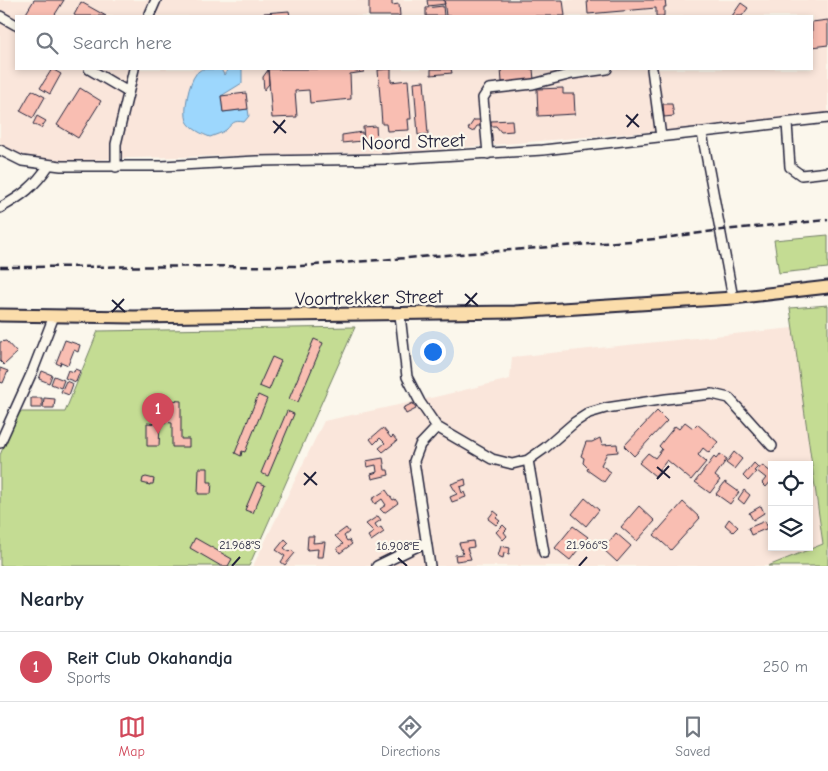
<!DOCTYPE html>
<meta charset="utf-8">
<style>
body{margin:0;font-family:"Comic Neue",sans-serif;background:#f6f6f7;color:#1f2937}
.controls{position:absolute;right:15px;bottom:15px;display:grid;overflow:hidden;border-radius:0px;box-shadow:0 2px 8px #0003}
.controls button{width:45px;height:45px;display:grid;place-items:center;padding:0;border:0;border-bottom:1px solid #e0e1e3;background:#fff;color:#1f2937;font:25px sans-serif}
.you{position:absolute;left:432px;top:351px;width:18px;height:18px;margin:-12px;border:4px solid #fff;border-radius:50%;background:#1a73e8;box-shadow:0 0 0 8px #1a73e833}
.badge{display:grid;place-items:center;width:32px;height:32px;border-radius:50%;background:#d1495b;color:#fff;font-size:16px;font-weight:700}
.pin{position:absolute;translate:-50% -41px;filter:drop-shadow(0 1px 2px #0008)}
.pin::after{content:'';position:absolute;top:26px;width:18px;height:15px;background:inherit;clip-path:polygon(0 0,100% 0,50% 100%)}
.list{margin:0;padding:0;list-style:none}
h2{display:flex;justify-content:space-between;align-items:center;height:65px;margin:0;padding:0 20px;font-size:21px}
h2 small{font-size:16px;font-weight:400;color:#747a83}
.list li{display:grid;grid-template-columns:32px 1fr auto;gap:15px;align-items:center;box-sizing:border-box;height:70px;padding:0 20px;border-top:1px solid #e0e1e3}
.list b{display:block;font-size:19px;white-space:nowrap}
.list p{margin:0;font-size:16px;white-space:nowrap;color:#747a83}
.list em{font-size:16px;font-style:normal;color:#747a83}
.icon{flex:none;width:28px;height:28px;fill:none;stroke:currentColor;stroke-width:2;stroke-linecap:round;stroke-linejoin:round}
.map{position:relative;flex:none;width:828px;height:566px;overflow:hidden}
.search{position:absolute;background:#fff;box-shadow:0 2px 8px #0003;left:15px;right:15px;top:15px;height:55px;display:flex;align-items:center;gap:12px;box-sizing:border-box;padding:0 18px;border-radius:0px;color:#747a83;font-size:19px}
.sheet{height:135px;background:#fff}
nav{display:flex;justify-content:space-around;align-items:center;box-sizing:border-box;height:70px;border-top:1px solid #e0e1e3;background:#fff;font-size:14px;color:#747a83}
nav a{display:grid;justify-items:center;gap:2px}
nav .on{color:#d1495b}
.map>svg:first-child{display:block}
.built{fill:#fae6db;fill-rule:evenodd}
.green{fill:#c4dc93;stroke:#737f67}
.water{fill:#9dd7fd;stroke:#6c8faf}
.building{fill:#f9beb2;stroke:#22223b}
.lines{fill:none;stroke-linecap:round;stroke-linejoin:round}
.minor-casing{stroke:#22223b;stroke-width:12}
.major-casing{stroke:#22223b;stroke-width:15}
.minor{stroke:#fbf7ec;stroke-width:9}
.major{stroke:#fbddab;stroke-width:11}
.rail{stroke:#22223b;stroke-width:2.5;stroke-dasharray:8 4;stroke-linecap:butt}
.ticks{fill:none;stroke:#22223b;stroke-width:2}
.labels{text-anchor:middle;stroke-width:4.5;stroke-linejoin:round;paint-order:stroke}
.street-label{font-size:19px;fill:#22223b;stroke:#fbf7ec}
.ticks-label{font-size:12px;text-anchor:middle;fill:#22223b;stroke:#fbf7ec;stroke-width:4.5;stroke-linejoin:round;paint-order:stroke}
</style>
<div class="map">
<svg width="828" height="566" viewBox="0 0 828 566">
<rect width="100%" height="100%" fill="#fbf7ec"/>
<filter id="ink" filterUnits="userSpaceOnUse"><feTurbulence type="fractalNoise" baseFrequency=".02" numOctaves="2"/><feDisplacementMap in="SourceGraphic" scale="10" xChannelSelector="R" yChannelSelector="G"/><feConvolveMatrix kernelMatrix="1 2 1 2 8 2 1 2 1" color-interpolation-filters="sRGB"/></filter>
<g filter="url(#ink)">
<path class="built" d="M0 0H828V114L704 127 412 152 129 158 72 161 49 165 0 150ZM16 16H812V69H16Z
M793 328 823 544 768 566H253L324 421 435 397 510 379 512 357ZM772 465H809V547H772Z"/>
<path class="green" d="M828 235V268L779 273 774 240Z
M828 305V566H768L823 544 790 308Z
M355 327 249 566H0V455L18 412H65L98 331Z"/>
<path class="water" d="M202 69H221L224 75 228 69H242V83L221 96 223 112 248 109 249 116 244 122C233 120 233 123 226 130 222 133 215 135 210 137 202 134 191 129 187 121 183 111 189 82 196 74 196 73 202 69 202 69Z"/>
<path class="building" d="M34 0H64L54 16H27L25 15Z
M369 0H392V5L399 4 400 16H369Z
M427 0H444L445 4 428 6Z
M444 0H563L565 16H446Z
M587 0H665L666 7H664V16H656V8L588 14Z
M81 2 106 16H76L74 15Z
M741 3 748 8 742 16H732Z
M443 6 444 16H426V8Z
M289 11 290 16H264V13Z
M828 20V45L812 47V22Z
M52 69 61 74 50 94 40 88Z
M268 69H364V72L350 74 351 99 310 103 309 90 295 91 297 117 272 118Z
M391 69V82L408 80 411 119H408L409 130 387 131 386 124H382L378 70Z
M431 69H451L452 73 431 75Z
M501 69H533L534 80 502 82Z
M268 70 269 84 264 90 263 77Z
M424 81 428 134 418 135 414 82Z
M80 88 101 101 78 138 57 125Z
M563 88V94H574L575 114 538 116 537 89Z
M32 90 45 97 33 118 20 111Z
M246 93 248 109 223 112 221 96Z
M663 104H672L674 116 664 117Z
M37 116 46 121 41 128 33 124Z
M474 120H481V126H477L473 132 468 129Z
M512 120 513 131 501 132 496 126H491V121Z
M376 126 377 140 364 141 363 127Z
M362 132V141L342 143V135Z
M314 339 323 343 298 402 289 399Z
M65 340 80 345 78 352 74 350 68 365 61 362 60 365 56 363Z
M6 341 17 353 4 365 0 361V342Z
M272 357 281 361 269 390 259 386Z
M0 368 8 371 3 383 0 382Z
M75 369 80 371 76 382 65 378 68 370 74 372Z
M42 371 52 375 49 383 39 379Z
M54 376 64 380 61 388 51 384Z
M66 381 73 384 69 395 61 392Z
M258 395 267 399 245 452 242 451 241 456 235 453Z
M31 398H42V408H31Z
M44 398 55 399 54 408H43Z
M159 398H166V400L181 401V439H189V447H172V423L156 421V401H159Z
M413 403 416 409 406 414 403 408Z
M287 411 294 414 268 476 261 473Z
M657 411 667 421 634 456 624 446Z
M685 422 693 428 697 424 718 442 709 453 703 448 698 455 706 462 691 480 667 460 655 476 639 463 648 453 655 458 662 449 659 446 675 426 679 429Z
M147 423 160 424 159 446H147Z
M383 428 391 438 393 436 397 441 383 452 379 448 385 443 380 438 374 444 370 439Z
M600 438 602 445 617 444 618 452 607 453 601 465 611 472 604 482 587 470 588 468 583 463 584 458 581 456 586 442H592Z
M734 452 742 459 734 469 726 463Z
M720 454 727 459 715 476 720 480 710 493 695 482 714 457 716 459Z
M383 458 385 470H388L389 475 372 479 371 474 377 472 376 465 367 467 366 461Z
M754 463 758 467 754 471 756 472 748 481 743 476Z
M762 465 772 473V480L766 487 762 483 766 478 757 471Z
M199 468H208V482H212L211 494H198Z
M146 477 154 479 153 484H150V485L142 483 143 478Z
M465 479 466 485 460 487 462 493 464 492 466 497 452 502 450 497 457 494 451 484Z
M257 482 265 485 253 513 245 510Z
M725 482 739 492 730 504 716 494Z
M386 490 393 500 395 499 398 503 384 513 380 509 386 505 382 499 375 504 372 499Z
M744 490 750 495 744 504 738 499Z
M585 498 599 510 586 526 572 514Z
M683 502 700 518 671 550 654 535Z
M639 506 655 521 637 541 621 527Z
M761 506 764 513 753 520 749 513Z
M494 511 499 515 496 518 500 521 496 525 488 519Z
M378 516 381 520 375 524 378 529 381 527 384 532 371 541 368 536 374 532 366 524Z
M729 519 738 527 733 532 725 525Z
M765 521 768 528 751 535 748 528Z
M503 525 507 529 504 532 507 536 503 540 496 532Z
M573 526 588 537 570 560 555 548Z
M346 528 349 532 344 536 347 541 349 540 352 544 340 553 337 548 343 544 335 536Z
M616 533 631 546 617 562 603 549Z
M308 536H314L313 543 325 542 323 557H317L318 549 307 550Z
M195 538 232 559 228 566H221L190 548Z
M285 539 289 543 284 548 289 552 291 550 295 553 285 565 281 562 285 556 276 550Z
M473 541 474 547 467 548 471 559 456 561 455 555 463 554 459 543Z
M501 546 510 548 509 554 504 553 503 558 498 556Z"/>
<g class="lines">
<defs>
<path id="minor" d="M0 16 16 25
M149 16 156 0
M89 69 128 92
M652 69 661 137
M787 123 790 167 801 175 828 172
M702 133 733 298
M0 150 22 161 61 166H162L256 161 390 159 543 150 828 118
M488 154 483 98 489 89 533 84 572 74 607 69
M116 167V144L134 69
M0 208C22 196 35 186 49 165
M400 315 407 377 420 402 437 427 492 459 512 464 528 460 545 448 575 422 589 413 606 408 666 399 712 394 729 398 772 446
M0 443 33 370 54 316
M528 460 544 553
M377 566 426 542
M430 566 414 461 420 445 437 427"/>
<path id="major" d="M0 315 134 317 515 312 733 298 828 287"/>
</defs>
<use href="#minor" class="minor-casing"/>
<use href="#major" class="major-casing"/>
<use href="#minor" class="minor"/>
<use href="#major" class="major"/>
<path class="rail" d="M0 267 301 266 656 239 722 230 828 220"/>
</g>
</g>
<path class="ticks" d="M626 115 639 127M273 121 286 133M627 127 638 114M274 133 285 120M465 294 478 306M112 300 125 312M465 306 477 293M112 312 124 299M657 467 670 478M304 473 317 485M657 479 669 466M304 485 316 472M398 558 407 566M232 566 240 557M579 566 587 557"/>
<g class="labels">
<g class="street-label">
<text transform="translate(413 141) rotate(-2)" y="7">Noord Street</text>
<text transform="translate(369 297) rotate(-1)" y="7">Voortrekker Street</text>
</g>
</g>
<g class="ticks-label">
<text x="240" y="549">21.968°S</text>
<text x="587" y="549">21.966°S</text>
<text x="398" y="550">16.908°E</text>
</g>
</svg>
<div class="controls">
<button><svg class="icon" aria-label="locate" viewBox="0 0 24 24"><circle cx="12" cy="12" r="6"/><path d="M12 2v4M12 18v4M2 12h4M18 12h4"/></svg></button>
<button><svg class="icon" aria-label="layers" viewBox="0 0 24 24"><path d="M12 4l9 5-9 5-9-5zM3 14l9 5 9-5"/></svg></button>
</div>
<div class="you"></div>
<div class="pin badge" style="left:158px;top:434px">1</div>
<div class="search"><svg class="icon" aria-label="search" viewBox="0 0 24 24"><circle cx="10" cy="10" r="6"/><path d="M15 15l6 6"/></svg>Search here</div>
</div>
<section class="sheet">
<h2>Nearby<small></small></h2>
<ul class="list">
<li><span class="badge">1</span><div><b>Reit Club Okahandja</b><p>Sports</p></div><em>250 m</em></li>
</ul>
</section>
<nav>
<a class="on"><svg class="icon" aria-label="map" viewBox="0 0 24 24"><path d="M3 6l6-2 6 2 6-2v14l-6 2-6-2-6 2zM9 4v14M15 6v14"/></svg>Map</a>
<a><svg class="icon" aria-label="directions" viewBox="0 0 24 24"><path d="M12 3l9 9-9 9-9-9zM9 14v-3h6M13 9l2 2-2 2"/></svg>Directions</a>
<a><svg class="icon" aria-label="saved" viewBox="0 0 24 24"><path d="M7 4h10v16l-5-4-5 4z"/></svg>Saved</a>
</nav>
